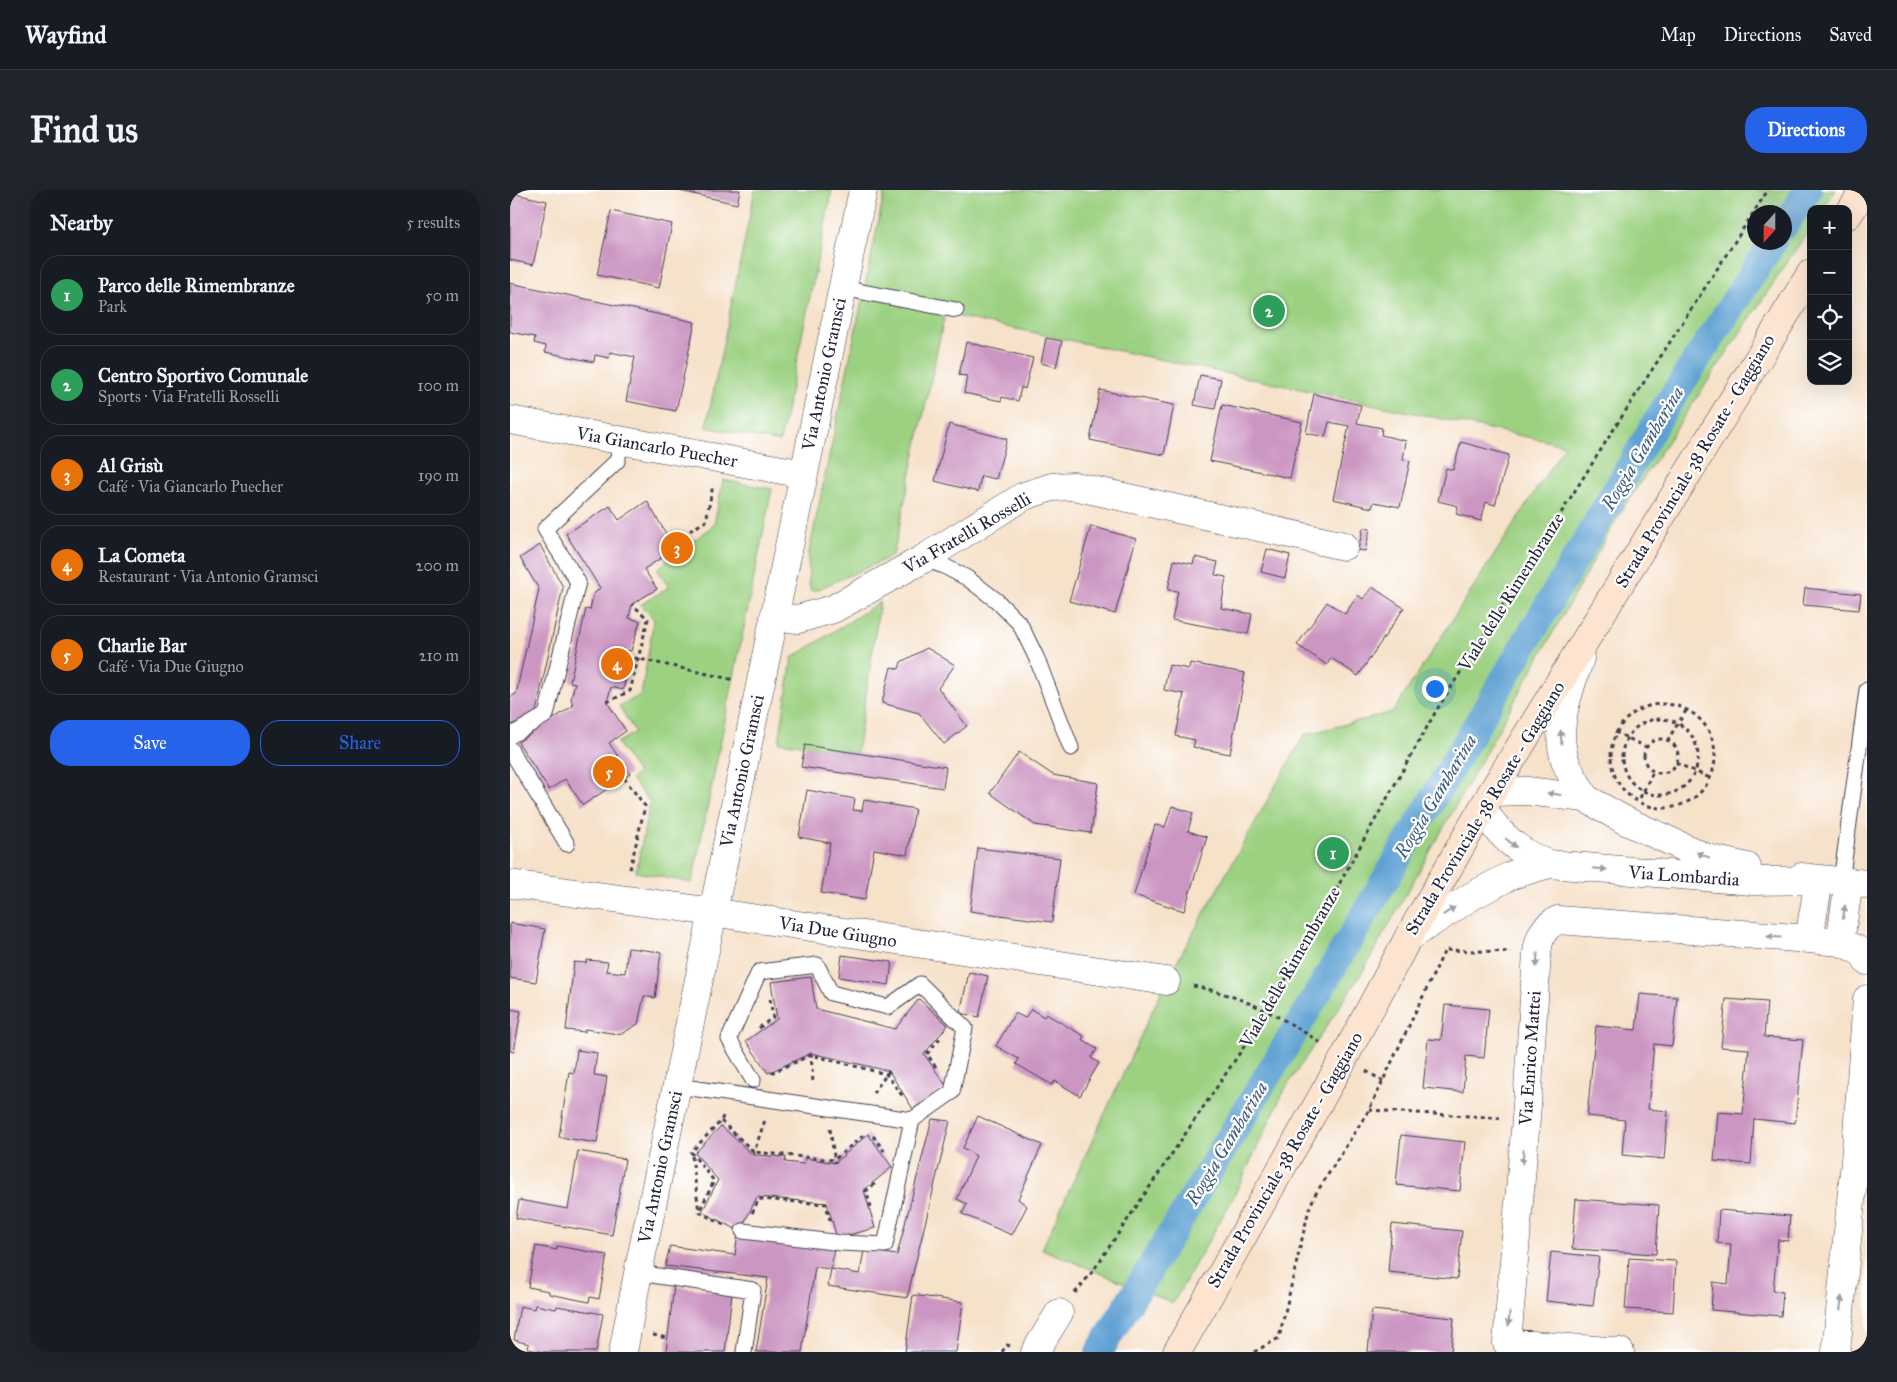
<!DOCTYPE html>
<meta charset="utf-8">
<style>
body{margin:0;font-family:"IM FELL Great Primer",serif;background:#20242c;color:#f1f3f6}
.controls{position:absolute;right:15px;top:15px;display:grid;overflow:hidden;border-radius:10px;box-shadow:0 5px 20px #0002}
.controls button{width:45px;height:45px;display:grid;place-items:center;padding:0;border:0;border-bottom:1px solid #363941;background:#171b24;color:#f1f3f6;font:25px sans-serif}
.compass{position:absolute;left:1237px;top:15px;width:45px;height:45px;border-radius:50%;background:#171b24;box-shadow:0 5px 20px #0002;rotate:201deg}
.you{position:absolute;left:924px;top:498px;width:18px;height:18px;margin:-12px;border:4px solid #fff;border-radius:50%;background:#1a73e8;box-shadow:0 0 0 8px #1a73e833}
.badge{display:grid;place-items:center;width:32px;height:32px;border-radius:50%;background:#2563eb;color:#fff;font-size:16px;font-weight:700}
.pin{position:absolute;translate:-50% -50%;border:2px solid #fff;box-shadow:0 1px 5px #0006}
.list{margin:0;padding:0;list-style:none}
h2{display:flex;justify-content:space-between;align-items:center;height:65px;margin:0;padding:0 20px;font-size:21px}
h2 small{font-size:16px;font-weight:400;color:#9ea1a6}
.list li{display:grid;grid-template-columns:32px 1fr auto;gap:15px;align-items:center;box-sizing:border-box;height:80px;margin:0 10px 10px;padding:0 10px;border:1px solid #363941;border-radius:20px}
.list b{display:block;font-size:19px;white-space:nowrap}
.list p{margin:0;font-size:16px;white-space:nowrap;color:#9ea1a6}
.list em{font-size:16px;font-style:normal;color:#9ea1a6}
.actions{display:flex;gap:10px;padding:15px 20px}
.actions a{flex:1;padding:11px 0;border:1px solid #2563eb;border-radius:20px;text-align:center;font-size:18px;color:#2563eb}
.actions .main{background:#2563eb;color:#fff}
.icon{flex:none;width:28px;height:28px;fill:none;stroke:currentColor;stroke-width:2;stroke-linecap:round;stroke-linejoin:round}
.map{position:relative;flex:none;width:1357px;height:1162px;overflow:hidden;border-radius:20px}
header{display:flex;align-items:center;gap:30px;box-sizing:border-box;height:70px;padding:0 25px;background:#171b24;border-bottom:1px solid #363941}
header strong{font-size:24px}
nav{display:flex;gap:28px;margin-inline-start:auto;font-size:18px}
.intro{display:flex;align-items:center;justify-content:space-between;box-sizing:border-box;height:120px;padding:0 30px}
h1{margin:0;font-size:35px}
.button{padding:12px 22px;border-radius:20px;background:#2563eb;color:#fff;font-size:18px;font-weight:700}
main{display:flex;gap:30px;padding:0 30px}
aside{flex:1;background:#171b24;border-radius:20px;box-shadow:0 5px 20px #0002}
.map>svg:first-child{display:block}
.green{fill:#9cd182;stroke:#5f7a5e;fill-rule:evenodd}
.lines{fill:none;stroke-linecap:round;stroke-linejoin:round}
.canal{stroke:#5fa1d3;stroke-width:28}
.building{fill:#cc96c2}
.lane-casing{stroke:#423f50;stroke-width:17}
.street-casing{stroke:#423f50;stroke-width:29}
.secondary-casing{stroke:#423f50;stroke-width:29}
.path{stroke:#423f50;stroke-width:3;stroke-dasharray:4 4;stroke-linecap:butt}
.lane{stroke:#fff;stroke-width:15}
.street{stroke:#fff;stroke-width:28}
.secondary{stroke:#fde4d1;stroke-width:28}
.oneway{fill:#9c9ca7}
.labels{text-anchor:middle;stroke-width:4.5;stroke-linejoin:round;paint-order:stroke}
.street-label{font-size:18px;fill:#22223b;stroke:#fff}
.water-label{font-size:19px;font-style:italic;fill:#3d5b7f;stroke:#fff}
</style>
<header>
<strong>Wayfind</strong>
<nav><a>Map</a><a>Directions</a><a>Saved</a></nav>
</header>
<div class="intro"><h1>Find us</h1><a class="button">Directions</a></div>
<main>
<aside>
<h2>Nearby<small>5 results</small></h2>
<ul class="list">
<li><span class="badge" style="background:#2e9e5b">1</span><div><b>Parco delle Rimembranze</b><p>Park</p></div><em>50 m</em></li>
<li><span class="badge" style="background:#2e9e5b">2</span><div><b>Centro Sportivo Comunale</b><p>Sports · Via Fratelli Rosselli</p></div><em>100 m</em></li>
<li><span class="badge" style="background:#e8710a">3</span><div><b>Al Grisù</b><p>Café · Via Giancarlo Puecher</p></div><em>190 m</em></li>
<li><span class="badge" style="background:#e8710a">4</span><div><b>La Cometa</b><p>Restaurant · Via Antonio Gramsci</p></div><em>200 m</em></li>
<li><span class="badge" style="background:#e8710a">5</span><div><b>Charlie Bar</b><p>Café · Via Due Giugno</p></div><em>210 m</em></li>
</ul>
<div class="actions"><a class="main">Save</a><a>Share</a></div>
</aside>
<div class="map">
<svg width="1357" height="1162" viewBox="0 0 1357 1162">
<rect width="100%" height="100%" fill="#fff"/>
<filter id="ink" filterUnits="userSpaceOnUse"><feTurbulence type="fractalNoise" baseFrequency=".02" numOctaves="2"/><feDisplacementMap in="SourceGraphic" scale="10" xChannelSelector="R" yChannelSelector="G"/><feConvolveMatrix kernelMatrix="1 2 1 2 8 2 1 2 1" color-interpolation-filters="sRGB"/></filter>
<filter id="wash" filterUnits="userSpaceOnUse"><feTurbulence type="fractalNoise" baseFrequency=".0096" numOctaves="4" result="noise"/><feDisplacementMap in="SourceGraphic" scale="20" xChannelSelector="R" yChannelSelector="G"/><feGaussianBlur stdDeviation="1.12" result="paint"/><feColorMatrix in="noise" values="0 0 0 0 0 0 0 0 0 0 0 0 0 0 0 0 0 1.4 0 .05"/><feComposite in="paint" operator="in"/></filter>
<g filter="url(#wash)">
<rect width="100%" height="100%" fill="#f6e1c9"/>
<path class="green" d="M245 0H322L270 252 196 237Z
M375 0H1326L1313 19H1301V37L1113 318 853 781 775 899 723 1008 663 1113 532 1059 656 791 794 545 883 522 1055 255 435 124 383 366 304 401 301 400 299 395 298 367ZM1244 22H1274V52H1244Z
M213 290 262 299 182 693 126 682 140 612 121 589 128 583 107 553 125 542 109 516 131 505 144 429 130 415 159 397 147 379 204 335Z
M370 412 347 563 269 552 282 468Z"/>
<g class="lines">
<path class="canal" d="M1274 36 1298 0
M589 1162 800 816 1150 226 1263 52"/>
</g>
<g id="blocks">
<path class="building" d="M166 0H230L227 14Z
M0 3 37 11 23 75 0 70Z
M101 21 162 34 149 98 87 85Z
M0 93 185 132 166 221 116 211 125 167 100 162 99 168 85 165 84 172 35 162 36 156 24 153 25 147 0 142Z
M536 148 552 151 546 177 531 173Z
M456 152 523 168 515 199 511 197 508 211 492 207 491 211 454 203 457 186 449 185Z
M690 185 711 189 705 219 684 215Z
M590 200 664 215 654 265 580 250Z
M804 204 851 215 847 233 872 238 871 245 896 251 893 270 900 271 890 317 864 312 862 318 823 309 839 236 819 232 815 247 796 243Z
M712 215 792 232 780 288 700 271Z
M439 234 497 249 486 289 471 286 468 302 425 291Z
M951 252 999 265 985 315 976 312 971 331 946 324 948 316 928 311 936 278 943 280Z
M137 311 158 347 167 358 134 379 147 399 122 414 119 428 130 431 121 461 117 460 115 469 120 470 113 500 101 497 97 512 116 541 99 553 120 584 73 615 55 589 39 600 8 552 63 516 61 509 65 493 60 492 76 419 80 420 83 405 90 398 56 344 100 316 109 330Z
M581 336 626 349 605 424 559 411Z
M853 338 860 339 855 361 848 360Z
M30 355 53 397 26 522 0 536V507L6 504 29 399 10 368Z
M757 359 780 365 775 388 751 382Z
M685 367 708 372 705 385 716 387 711 418 742 424 738 444 662 430 668 401 658 400 664 370 683 374Z
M862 397 894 418 848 486 821 468 817 475 787 455 817 412 835 424 848 405 853 409Z
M1295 398 1351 404 1349 420 1293 415Z
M417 458 445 475 428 498 457 536 434 554 409 523 372 513 381 477 389 479 391 472Z
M680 473 735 483 720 564 683 557 685 550 666 546 674 504 654 500 659 475 679 479Z
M295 555 436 577 433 598 291 577Z
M509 562 543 585 588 593 581 643 525 635 480 603Z
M297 600 345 609 343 620 352 621 354 610 405 619 397 665 364 659 355 710 311 703 320 653 289 647Z
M662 616 683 623 678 641 697 647 674 721 624 705 645 635 655 637Z
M468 658 550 668 542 732 460 721Z
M0 733 35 739 26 792 0 788Z
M118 758 151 762 145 808 134 806 128 834 113 843 108 844 75 839V842L56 840 64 772 76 773 77 770 98 772 96 781 115 783Z
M332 765 382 772 379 795 329 787Z
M459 782 478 786 469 827 450 823Z
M301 787 306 819 385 839 409 809 438 835 414 864 437 897 403 919 379 881 301 863 258 883 236 851 267 829 261 792Z
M1130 804 1167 807 1162 856 1144 854 1138 919 1158 921 1154 969 1112 965 1115 930 1077 926 1086 836 1126 840Z
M1216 809 1257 812 1254 847 1293 850 1285 933 1244 929 1241 974 1204 971 1208 922 1233 924 1239 859 1211 857Z
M935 815 979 819 974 868 956 866 953 902 913 898 918 849 931 850Z
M0 819 11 821 4 862 0 861Z
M521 819 534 827 536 824 574 846 572 850 587 859 581 868 589 873 570 906 545 891 542 895 506 874 509 869 486 856 505 823 515 828Z
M67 860 87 863 84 885 97 887 87 953 49 947 59 882 64 883Z
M468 926 532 955 508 1009 517 1016 502 1045 452 1024 457 1014 447 1009 466 966 453 958Z
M422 929 440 931 397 1108 318 1096 321 1079 305 1077 292 1162H246L258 1088 155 1076 160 1056 225 1065 228 1043 324 1058 321 1079 350 1084 354 1060 387 1065Z
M211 936 243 965 276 967 275 972 294 974 295 968 325 973 358 944 382 977 354 1000 365 1038 327 1048 317 1013 247 1007 230 1041 192 1022 208 990 185 963Z
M891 945 955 952 950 1001 886 995Z
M68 961 115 969 102 1045 6 1028 9 1010 58 1019Z
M1066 1009 1149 1015 1146 1064 1062 1059Z
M1209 1020 1280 1026 1278 1051 1268 1050 1263 1101 1273 1102 1271 1126 1201 1120 1203 1092 1218 1094 1221 1054 1207 1053Z
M882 1034 952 1041 947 1089 878 1082Z
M26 1056 47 1060V1056L97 1065 89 1109 80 1107 79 1112 39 1104V1101L18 1097Z
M1041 1062 1089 1067 1083 1116 1036 1111Z
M1119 1068 1166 1071 1163 1122 1115 1119Z
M164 1096 222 1103 215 1162H156Z
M403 1105 453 1112 446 1162H395Z
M25 1115 46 1119 47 1116 93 1124 86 1162H34L18 1159 19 1154 4 1150 10 1116 24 1119Z
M862 1120 944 1128 941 1162H858Z"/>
</g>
</g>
<g filter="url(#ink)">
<use href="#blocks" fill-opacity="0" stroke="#423f50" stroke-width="1"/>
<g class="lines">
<defs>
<path id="lane" d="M332 98 446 120
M413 369 434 376 457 388 486 410 510 434 527 469 561 558
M0 546 36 525 68 392 35 339 107 271 112 250
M0 559 57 654
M1331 692 1357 500
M243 890 219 849 249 782 307 775 321 803 378 817 410 794 455 838 442 902 402 930
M167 896 402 930 375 1055 331 1053 233 1041
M128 1083 243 1100 234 1162"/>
<path id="street" d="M0 230 294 284
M264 427 288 429 323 419 413 369 514 306 542 297 564 296 834 356
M1070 468C1059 502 1043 538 1056 573 1061 585 1069 597 1075 608
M982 602 1017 601 1075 608 1116 631 1197 668 1237 677
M973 619C989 646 1010 664 1039 674
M1291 687 1357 694
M0 694 169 717 656 791
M898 748 962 706 1002 685 1039 674 1242 691 1309 690
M1299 749 1309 690
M1330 752 1339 692
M113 1162 128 1083 353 0
M525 1162 549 1123
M1110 1162 997 1153 1016 929 1027 763C1029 747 1033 737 1048 730L1299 749 1330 752 1346 759 1355 765 1357 771
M1326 1162 1345 971 1357 809"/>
<path id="secondary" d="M1338 25 1354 0
M667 1162 834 868 898 748 982 602 1301 83"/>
</defs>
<use href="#lane" class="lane-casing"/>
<use href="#street" class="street-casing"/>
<use href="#secondary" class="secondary-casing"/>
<path class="path" d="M158 347 168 348 196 331 203 295
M116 466 225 490
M97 512 120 501 138 429 122 414
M1101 566a52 52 0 1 1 104 0a52 52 0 1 1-104 0Z
M1112 567a38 38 0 1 1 76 0a38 38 0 1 1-76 0Z
M1105 542 1136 557
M1134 566a17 17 0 1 1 34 0a17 17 0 1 1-34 0Z
M1157 551 1177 519
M1166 573 1200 588
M114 588 135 616 119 683
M1130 608 1143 582
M683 796C730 805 771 826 811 853
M249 838 263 827 260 809
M301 863 303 894
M426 877 417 864 430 848
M856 881 873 891
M261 883 301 865 376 884 394 908
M363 903 379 881
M859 920 990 928
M211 931 244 962 324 970 355 944
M320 939 325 973
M363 946 374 961
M243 965 255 930
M182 966 189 1022
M361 1017 356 1001 367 992
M242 1023 249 1009 316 1014 320 1030
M214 1035 189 1022 204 991 181 962 211 931 214 924
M565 1103 583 1081 758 821 926 521 1109 231 1258 0
M143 1145 157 1148
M492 1162 497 1155 500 1156
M744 1162 769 1148 799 1019 805 1005 859 920 935 760 1001 762"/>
<use href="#lane" class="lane"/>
<use href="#street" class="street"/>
<use href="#secondary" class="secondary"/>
</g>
<defs><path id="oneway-solid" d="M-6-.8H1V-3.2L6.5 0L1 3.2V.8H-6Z" transform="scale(1.25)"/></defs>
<g class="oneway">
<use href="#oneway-solid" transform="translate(1051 547) rotate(-94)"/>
<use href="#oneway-solid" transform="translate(1044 604) rotate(-173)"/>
<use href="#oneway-solid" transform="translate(1001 653) rotate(40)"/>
<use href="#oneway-solid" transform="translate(1193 665) rotate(-158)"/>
<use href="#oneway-solid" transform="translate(1090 679) rotate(5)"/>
<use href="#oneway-solid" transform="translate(939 721) rotate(-33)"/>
<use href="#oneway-solid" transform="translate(1334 722) rotate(-81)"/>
<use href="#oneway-solid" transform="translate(1264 747) rotate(-176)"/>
<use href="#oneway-solid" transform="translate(1027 770) rotate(95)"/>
<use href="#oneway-solid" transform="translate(1013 967) rotate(95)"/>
<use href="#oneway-solid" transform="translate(1331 1113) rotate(-84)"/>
<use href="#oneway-solid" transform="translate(999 1129) rotate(95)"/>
</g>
</g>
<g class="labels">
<g class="street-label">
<text transform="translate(314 184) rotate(-78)" y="6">Via Antonio Gramsci</text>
<text transform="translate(147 257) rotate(10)" y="6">Via Giancarlo Puecher</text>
<text transform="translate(1185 271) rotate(-59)" y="6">Strada Provinciale 38 Rosate - Gaggiano</text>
<text transform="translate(457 343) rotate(-30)" y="6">Via Fratelli Rosselli</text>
<text transform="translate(1001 402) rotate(-58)" y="6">Viale delle Rimembranze</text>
<text transform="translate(232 581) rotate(-78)" y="6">Via Antonio Gramsci</text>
<text transform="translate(975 618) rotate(-59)" y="6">Strada Provinciale 38 Rosate - Gaggiano</text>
<text transform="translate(1174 686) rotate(4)" y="6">Via Lombardia</text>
<text transform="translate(328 742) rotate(9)" y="6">Via Due Giugno</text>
<text transform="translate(780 777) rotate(-60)" y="6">Viale delle Rimembranze</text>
<text transform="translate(1020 868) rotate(-86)" y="6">Via Enrico Mattei</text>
<text transform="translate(775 970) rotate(-60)" y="6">Strada Provinciale 38 Rosate - Gaggiano</text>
<text transform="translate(150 977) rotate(-78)" y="6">Via Antonio Gramsci</text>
</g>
<g class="water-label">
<text transform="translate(1132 258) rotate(-59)" y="7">Roggia Gambarina</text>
<text transform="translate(925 606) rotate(-59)" y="7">Roggia Gambarina</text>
<text transform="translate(716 953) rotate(-59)" y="7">Roggia Gambarina</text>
</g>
</g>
</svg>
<div class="controls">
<button>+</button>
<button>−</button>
<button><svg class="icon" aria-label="locate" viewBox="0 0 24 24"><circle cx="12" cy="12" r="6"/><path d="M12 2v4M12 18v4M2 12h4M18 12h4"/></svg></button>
<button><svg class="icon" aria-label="layers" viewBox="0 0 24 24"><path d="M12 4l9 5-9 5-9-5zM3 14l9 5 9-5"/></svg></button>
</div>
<svg class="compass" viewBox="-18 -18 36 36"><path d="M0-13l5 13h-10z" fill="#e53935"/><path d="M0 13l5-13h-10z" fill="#9ea1a6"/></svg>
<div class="you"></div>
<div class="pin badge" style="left:823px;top:663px;background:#2e9e5b">1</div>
<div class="pin badge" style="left:759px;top:121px;background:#2e9e5b">2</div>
<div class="pin badge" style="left:167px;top:358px;background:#e8710a">3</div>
<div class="pin badge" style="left:107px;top:474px;background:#e8710a">4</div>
<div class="pin badge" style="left:99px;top:582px;background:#e8710a">5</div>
</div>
</main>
